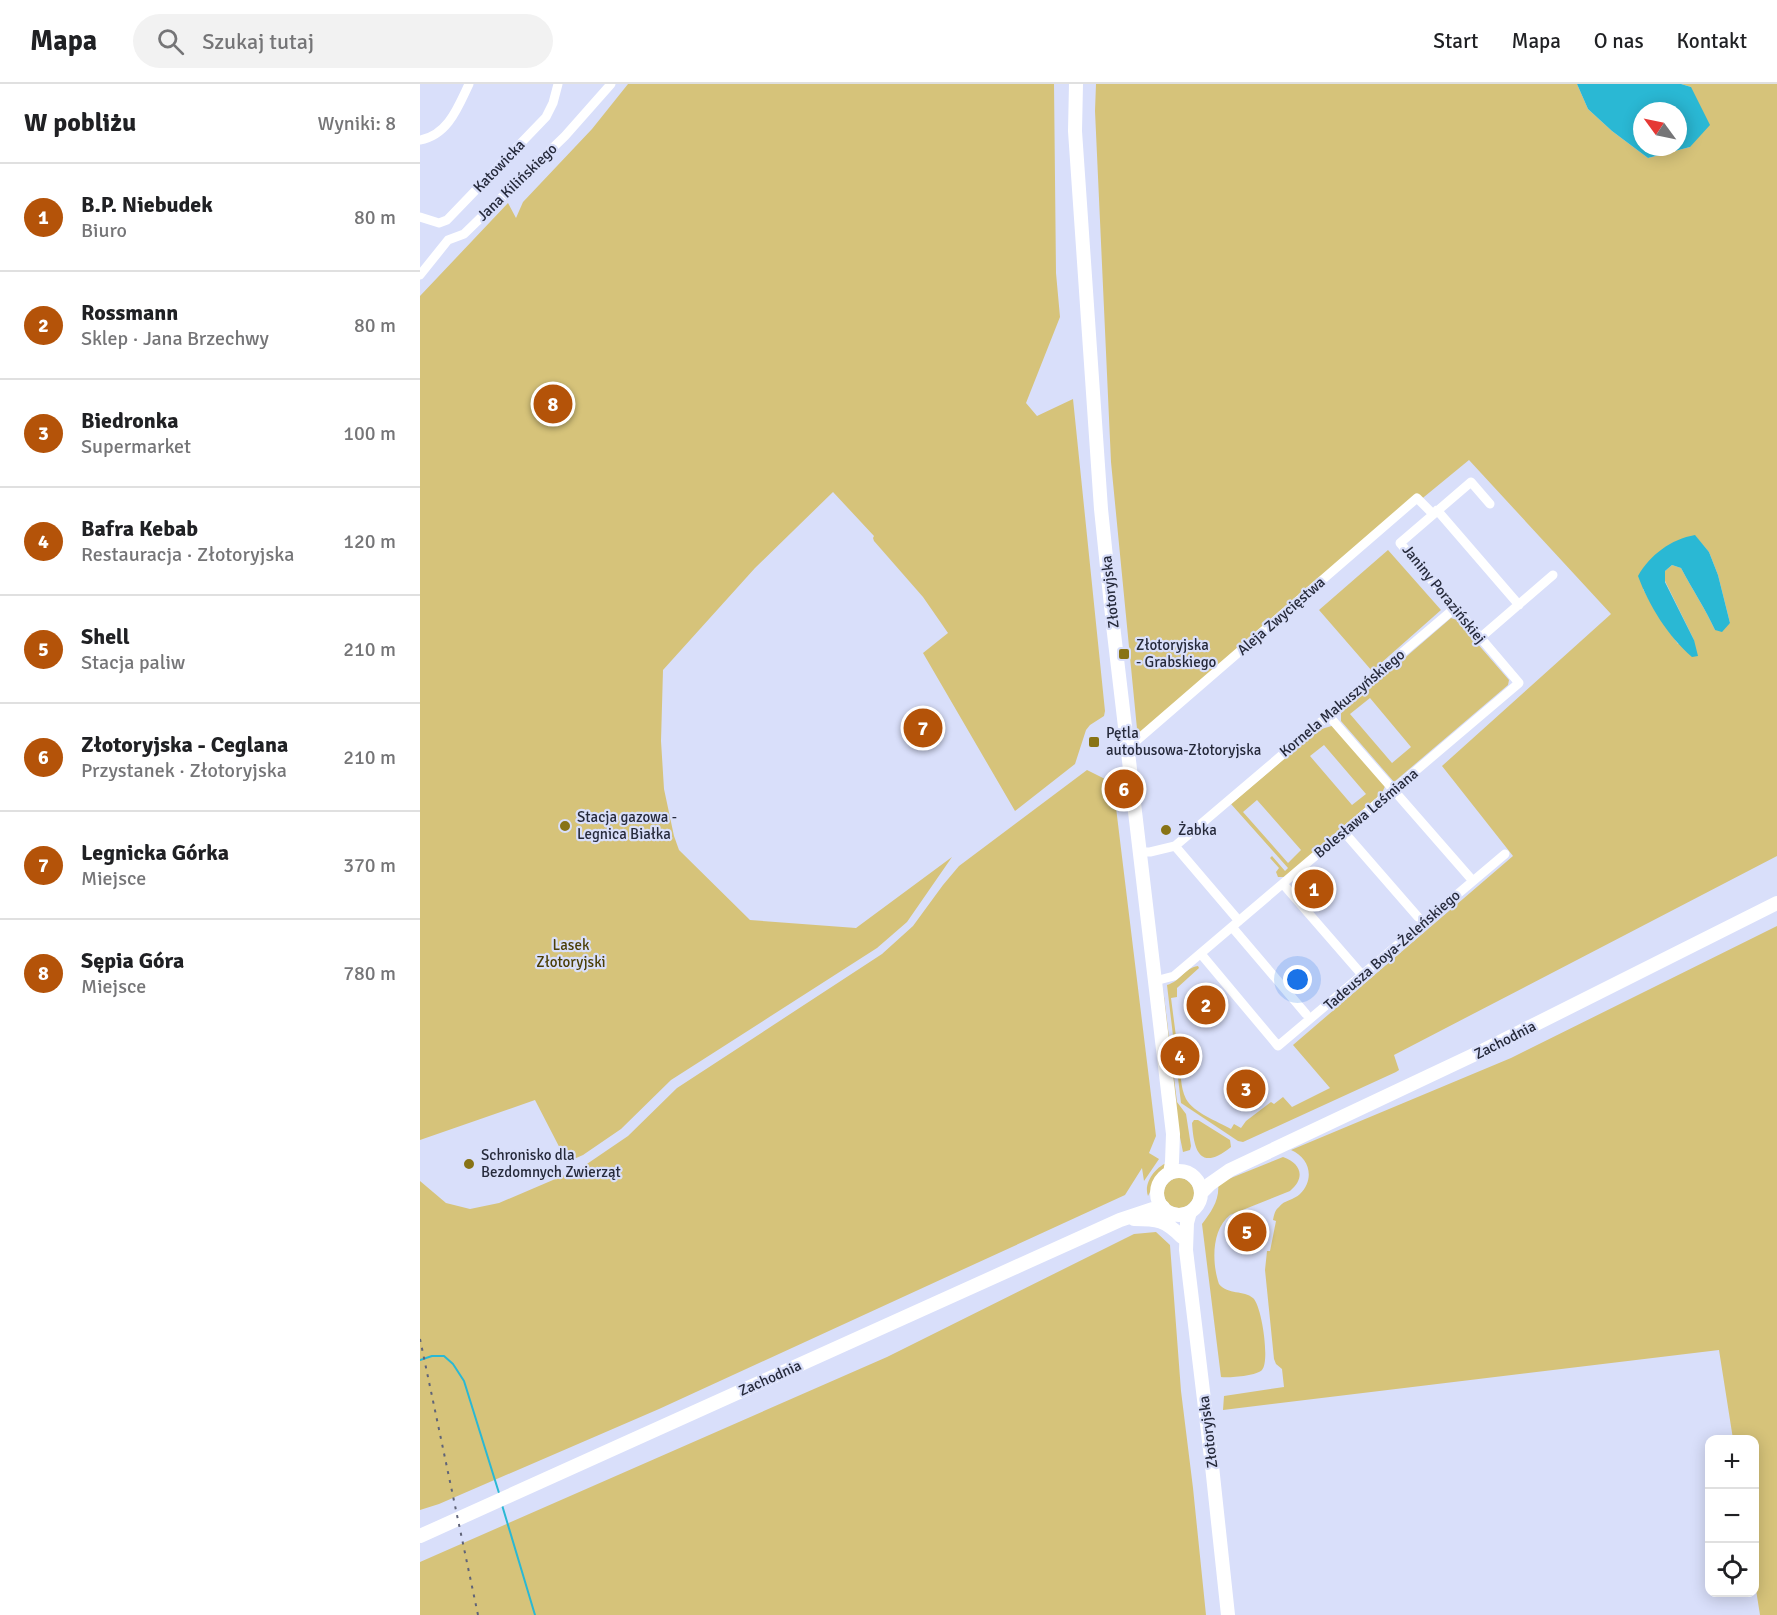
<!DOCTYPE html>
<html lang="pl">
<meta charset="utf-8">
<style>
body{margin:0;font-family:Signika,sans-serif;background:#f2f2f2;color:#202124}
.controls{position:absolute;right:18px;bottom:18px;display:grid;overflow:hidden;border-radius:12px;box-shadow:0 3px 15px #0003}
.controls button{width:54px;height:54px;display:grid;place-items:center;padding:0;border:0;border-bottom:2px solid #e0e0e0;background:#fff;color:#202124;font:30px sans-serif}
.compass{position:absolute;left:1213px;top:18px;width:54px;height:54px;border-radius:50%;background:#fff;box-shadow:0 3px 15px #0003;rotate:303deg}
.you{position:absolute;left:878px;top:896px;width:21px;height:21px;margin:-15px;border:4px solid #fff;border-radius:50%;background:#1a73e8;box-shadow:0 0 0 9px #1a73e833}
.badge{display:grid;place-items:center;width:39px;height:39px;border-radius:50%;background:#b45309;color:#fff;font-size:20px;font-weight:700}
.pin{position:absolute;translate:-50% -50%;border:3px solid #fff;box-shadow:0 2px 6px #0006}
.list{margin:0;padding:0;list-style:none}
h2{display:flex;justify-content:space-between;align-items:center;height:78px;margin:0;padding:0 24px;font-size:26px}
h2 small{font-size:20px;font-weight:400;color:#757577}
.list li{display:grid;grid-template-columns:39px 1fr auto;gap:18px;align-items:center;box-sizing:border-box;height:108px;padding:0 24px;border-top:2px solid #e0e0e0}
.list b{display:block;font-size:22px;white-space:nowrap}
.list p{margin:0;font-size:20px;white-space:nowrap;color:#757577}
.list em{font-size:20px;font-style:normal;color:#757577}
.icon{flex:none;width:33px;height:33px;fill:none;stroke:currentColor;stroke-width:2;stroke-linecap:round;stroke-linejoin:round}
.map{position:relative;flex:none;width:1357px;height:1531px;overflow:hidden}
header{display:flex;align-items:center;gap:36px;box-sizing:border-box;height:84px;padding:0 30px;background:#fff;border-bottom:2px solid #e0e0e0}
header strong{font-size:28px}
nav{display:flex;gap:33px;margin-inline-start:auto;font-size:21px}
.search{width:420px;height:54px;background:#f2f2f2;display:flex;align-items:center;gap:15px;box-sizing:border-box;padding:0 21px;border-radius:33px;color:#757577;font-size:22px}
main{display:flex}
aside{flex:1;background:#fff}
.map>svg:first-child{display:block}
.green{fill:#d6c37a;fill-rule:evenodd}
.water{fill:#2ab8d4;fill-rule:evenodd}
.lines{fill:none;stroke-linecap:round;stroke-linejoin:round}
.stream{stroke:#2ab8d4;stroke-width:2}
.street{stroke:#fff;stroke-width:9}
.secondary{stroke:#fff;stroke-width:14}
.rail{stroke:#5f6378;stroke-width:2;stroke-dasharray:3 6;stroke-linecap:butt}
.poi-dot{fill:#887315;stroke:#d9dffa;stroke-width:2}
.labels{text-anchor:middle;stroke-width:4.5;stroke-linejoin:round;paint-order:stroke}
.street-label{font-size:15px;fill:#262a3b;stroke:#d9dffa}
.poi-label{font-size:15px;fill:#262a3b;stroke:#d9dffa;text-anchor:start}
.park-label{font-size:15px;fill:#4b3e06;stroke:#d9dffa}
</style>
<header>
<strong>Mapa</strong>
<div class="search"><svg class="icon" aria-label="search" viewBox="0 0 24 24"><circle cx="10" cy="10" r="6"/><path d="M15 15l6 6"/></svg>Szukaj tutaj</div>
<nav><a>Start</a><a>Mapa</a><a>O nas</a><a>Kontakt</a></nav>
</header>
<main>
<aside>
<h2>W pobliżu<small>Wyniki: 8</small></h2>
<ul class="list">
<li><span class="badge">1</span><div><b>B.P. Niebudek</b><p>Biuro</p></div><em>80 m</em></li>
<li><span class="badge">2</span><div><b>Rossmann</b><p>Sklep · Jana Brzechwy</p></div><em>80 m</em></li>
<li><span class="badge">3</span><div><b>Biedronka</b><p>Supermarket</p></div><em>100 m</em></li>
<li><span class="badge">4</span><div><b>Bafra Kebab</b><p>Restauracja · Złotoryjska</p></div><em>120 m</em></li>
<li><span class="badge">5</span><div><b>Shell</b><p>Stacja paliw</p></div><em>210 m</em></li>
<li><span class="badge">6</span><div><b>Złotoryjska - Ceglana</b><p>Przystanek · Złotoryjska</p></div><em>210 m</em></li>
<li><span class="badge">7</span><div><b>Legnicka Górka</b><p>Miejsce</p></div><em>370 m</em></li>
<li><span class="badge">8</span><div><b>Sępia Góra</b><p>Miejsce</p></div><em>780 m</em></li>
</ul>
</aside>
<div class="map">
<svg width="1357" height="1531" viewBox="0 0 1357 1531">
<rect width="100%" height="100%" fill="#d9dffa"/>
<path class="green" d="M208 0H634L636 189 640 233 606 319 617 332 653 315 685 627 684 632 670 641 666 646 655 680 595 727 503 569 528 549 503 513 454 457 453 454 454 452 413 408 335 484 243 586 241 657 244 705 254 752 259 766 330 836 436 844 532 773 487 838 457 864 251 996 201 1045 163 1071 147 1078 115 1016 0 1056V212L88 119 96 134 103 118 172 45Z
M676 0H1157L1168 25 1192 47 1228 74 1270 63 1271 3 1261 0H1357V772L974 971 979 986 976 988 823 1058 818 1057 761 1019 747 901C761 897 764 884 778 882L779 884 757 904V913L751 914 758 968 764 967 765 974 759 976C761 988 760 1003 766 1015 774 1029 797 1037 811 1045L814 1040 821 1044 826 1037 851 1018 854 1020 863 1013 872 1023 910 1004 873 961 1093 772 1022 682 1191 530 1049 376 875 519 718 655 691 378 675 27ZM1275 452 1289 468 1298 491 1310 539 1295 546C1285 524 1272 505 1261 484L1252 481 1245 487V497L1274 556 1258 560 1236 528 1223 505Z
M968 466 1021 526 952 587 899 526Z
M1031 534 1037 536 1089 596 1088 601 974 698 921 637V629ZM950 614 991 663 972 679 930 630Z
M915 641 966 700 962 709 866 793H858L856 788 859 784 850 774 852 772 865 787 868 784 811 720 898 646ZM904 661 946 710 932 721 890 672ZM837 716 881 766 868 779 823 728Z
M667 686 693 699 736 1052 729 1069 739 1075 724 1097 722 1084 705 1111 239 1325 19 1420 0 1426V1097L26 1119 50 1125 79 1119 161 1084 208 1052 257 1004 462 870 493 842 523 801 539 782Z
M1357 842V1531H1340L1334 1493V1356L1313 1355 1299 1266 803 1326 804 1312 864 1303 862 1285 856 1280 854 1275 845 1186 847 1167H850L856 1137 853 1136C854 1131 855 1126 859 1123 864 1116 874 1116 880 1110 895 1095 890 1074 871 1066L1091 974Z
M743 904 757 1018 766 1030 771 1062 770 1066 763 1068 755 1029Z
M774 1036H778L810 1056 811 1063C781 1087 774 1069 772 1039Z
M863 1073C881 1079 886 1094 870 1107L810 1131C791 1146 792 1180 799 1200 808 1211 824 1206 833 1214 842 1222 850 1278 842 1286 836 1292 809 1294 801 1293L782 1140C791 1128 800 1116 798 1100L801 1098Z
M749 1078 746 1084 736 1096 728 1112C723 1099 736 1082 749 1078Z
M744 1109a15 15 0 1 1 30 0a15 15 0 1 1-30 0Z
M736 1148 750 1161 761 1307 773 1404 786 1531H0V1478L467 1273 714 1150Z"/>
<path class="water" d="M1157 0H1261L1271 3 1290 41 1270 63 1228 74 1192 47 1168 25ZM1222 27H1258V63H1222Z
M1275 451 1289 468 1298 491 1310 539 1302 548 1295 546C1285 524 1272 505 1261 484L1252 481 1245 487V498L1274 556 1278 572 1272 573C1248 552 1229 522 1218 492 1230 471 1251 455 1275 451Z"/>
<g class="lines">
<path class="stream" d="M0 1276 12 1272H24L33 1280 44 1297 79 1409
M82 1421 115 1531"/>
<path class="street" d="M0 56C28 51 38 23 49 0
M0 133 19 139 27 136 126 33 133 19 138 0
M0 191 28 156 44 150 145 52 191 0
M1017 426 1099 521
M1060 554 1133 491
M908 631 1053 797
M708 664 997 414 1013 430
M924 748 998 833
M755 762 819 837
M720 768H730L755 762 1035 524
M863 800 943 892
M812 843 886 930
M781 870 858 962 1085 770
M735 897 754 892 1099 599 980 459 1051 398 1070 420"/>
<path class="secondary" d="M656 0 655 47 681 425 693 541 753 1050 752 1078 750 1089
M737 1109a22 22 0 1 1 44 0a22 22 0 1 1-44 0Z
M781 1109 790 1100 810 1086 1064 966 1357 819
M770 1128 767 1139 766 1166 792 1382 808 1531
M714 1135C738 1135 745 1136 762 1153
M0 1452 700 1136 733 1125 743 1123"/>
<path class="rail" d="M0 1255 58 1531"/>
</g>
<g class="poi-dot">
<rect x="698" y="564" width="12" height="12" rx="3"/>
<rect x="668" y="652" width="12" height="12" rx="3"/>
<circle cx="145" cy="742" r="6"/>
<circle cx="746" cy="746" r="6"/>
<circle cx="49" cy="1080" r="6"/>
</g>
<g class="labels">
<g class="street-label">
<text transform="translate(79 82) rotate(-46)" y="5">Katowicka</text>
<text transform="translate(97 98) rotate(-44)" y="5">Jana Kilińskiego</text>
<text transform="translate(690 508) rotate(-96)" y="5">Złotoryjska</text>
<text transform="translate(1024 510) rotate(51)" y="5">Janiny Porazińskiej</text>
<text transform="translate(861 532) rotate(-41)" y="5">Aleja Zwycięstwa</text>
<text transform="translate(922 619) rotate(-40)" y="5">Kornela Makuszyńskiego</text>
<text transform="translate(946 729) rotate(-40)" y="5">Bolesława Leśmiana</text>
<text transform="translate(972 866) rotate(-41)" y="5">Tadeusza Boya-Żeleńskiego</text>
<text transform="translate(1085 956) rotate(-27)" y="5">Zachodnia</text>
<text transform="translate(350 1294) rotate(-24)" y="5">Zachodnia</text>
<text transform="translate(788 1348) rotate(-97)" y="5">Złotoryjska</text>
</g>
<g class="poi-label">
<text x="716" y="566">Złotoryjska<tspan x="716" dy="17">- Grabskiego</tspan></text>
<text x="686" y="654">Pętla<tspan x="686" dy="17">autobusowa-Złotoryjska</tspan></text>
<text x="157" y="738">Stacja gazowa -<tspan x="157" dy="17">Legnica Białka</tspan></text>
<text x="758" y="751">Żabka</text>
<text x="61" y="1076">Schronisko dla<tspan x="61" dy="17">Bezdomnych Zwierząt</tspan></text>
</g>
<g class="park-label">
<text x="151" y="866">Lasek<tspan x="151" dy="17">Złotoryjski</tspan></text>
</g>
</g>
</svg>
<div class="controls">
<button>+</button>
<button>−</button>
<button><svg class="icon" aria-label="locate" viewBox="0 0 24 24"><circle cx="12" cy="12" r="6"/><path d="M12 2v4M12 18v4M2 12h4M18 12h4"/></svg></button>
</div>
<svg class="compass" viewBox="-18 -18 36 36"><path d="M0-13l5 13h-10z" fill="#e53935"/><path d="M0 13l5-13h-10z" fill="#757577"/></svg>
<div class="you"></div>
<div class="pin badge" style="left:894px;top:805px">1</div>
<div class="pin badge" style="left:786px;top:921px">2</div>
<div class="pin badge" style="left:826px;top:1005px">3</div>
<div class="pin badge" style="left:760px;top:972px">4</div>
<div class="pin badge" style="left:827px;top:1148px">5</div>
<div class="pin badge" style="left:704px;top:705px">6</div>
<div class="pin badge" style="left:503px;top:644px">7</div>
<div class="pin badge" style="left:133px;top:320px">8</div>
</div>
</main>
